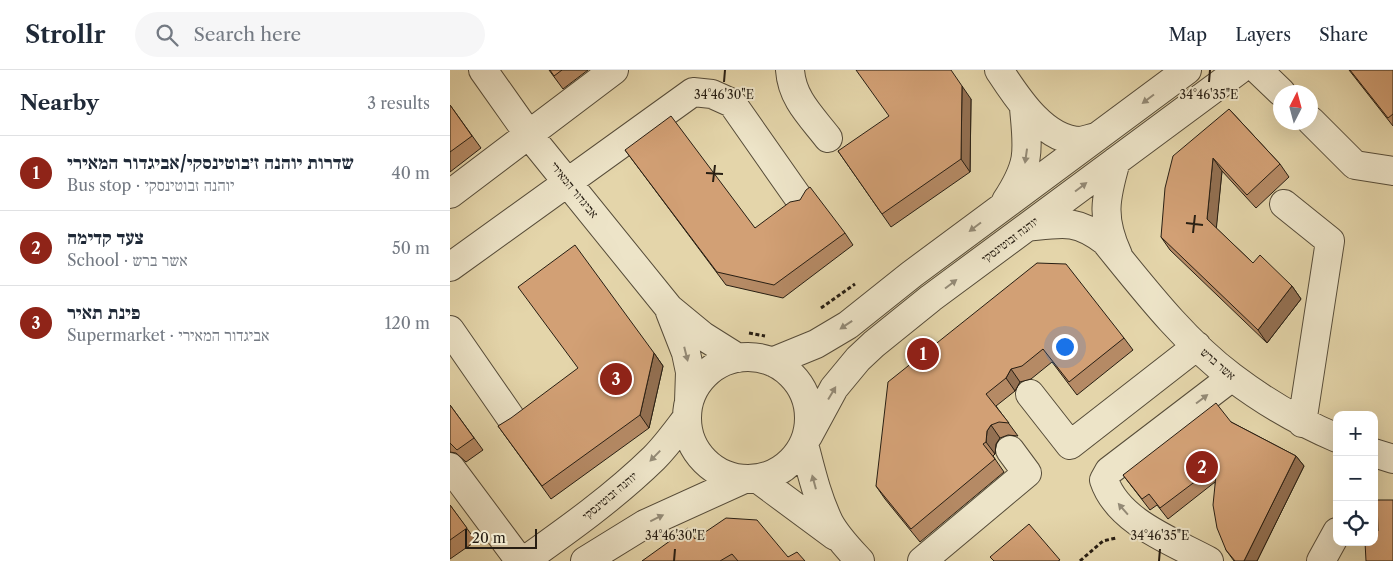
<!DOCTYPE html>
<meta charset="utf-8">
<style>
body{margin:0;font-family:"Libre Caslon Text","Frank Ruhl Libre",serif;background:#f6f6f7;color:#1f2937}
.controls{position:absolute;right:15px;bottom:15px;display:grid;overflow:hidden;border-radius:10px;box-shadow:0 5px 20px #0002}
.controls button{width:45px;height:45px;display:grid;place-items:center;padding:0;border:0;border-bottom:1px solid #e0e1e3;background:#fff;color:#1f2937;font:25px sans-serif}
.compass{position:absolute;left:823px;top:15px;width:45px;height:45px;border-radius:50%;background:#fff;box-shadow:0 5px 20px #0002;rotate:6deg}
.scale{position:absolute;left:15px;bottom:12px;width:72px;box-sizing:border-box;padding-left:5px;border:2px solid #271e13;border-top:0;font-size:14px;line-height:18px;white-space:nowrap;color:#271e13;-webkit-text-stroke:4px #ede4c8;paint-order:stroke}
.you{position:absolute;left:614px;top:276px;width:18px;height:18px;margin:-12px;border:4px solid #fff;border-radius:50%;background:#1a73e8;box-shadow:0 0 0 8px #1a73e833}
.badge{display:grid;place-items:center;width:32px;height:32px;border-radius:50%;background:#8f2418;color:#fff;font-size:16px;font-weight:700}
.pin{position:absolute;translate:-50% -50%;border:2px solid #fff;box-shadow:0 1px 5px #0006}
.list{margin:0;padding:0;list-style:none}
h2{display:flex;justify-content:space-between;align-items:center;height:65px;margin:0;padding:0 20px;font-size:21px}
h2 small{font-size:16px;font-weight:400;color:#747a83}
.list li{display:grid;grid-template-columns:32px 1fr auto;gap:15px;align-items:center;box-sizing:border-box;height:75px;padding:0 20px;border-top:1px solid #e0e1e3}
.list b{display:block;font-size:19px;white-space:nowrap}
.list p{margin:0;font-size:16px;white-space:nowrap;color:#747a83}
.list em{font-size:16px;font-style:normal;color:#747a83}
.icon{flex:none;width:28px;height:28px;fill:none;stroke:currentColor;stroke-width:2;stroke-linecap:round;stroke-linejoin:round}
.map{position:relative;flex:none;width:943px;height:491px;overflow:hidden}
header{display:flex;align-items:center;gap:30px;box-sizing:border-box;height:70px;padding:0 25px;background:#fff;border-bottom:1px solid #e0e1e3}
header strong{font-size:24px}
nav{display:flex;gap:28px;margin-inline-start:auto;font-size:18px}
.search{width:350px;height:45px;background:#f6f6f7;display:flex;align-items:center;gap:12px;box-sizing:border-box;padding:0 18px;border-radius:28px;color:#747a83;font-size:19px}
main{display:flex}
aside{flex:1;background:#fff}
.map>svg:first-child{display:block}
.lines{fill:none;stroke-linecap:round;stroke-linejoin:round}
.minor-casing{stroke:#564c39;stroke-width:30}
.path{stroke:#271e13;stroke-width:3;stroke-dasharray:4 2.5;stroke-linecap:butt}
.minor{stroke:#ede4c8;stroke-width:28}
.wall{fill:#b58a65;stroke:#271e13}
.shaded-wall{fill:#937052;stroke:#271e13}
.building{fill:#d2a075;stroke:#271e13}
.oneway{fill:#948b77}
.ticks{fill:none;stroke:#271e13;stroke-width:2}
.labels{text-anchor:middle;stroke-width:4;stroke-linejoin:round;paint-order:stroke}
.street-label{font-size:12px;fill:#271e13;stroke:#ede4c8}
.ticks-label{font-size:12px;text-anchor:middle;fill:#271e13;stroke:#ede4c8;stroke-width:4;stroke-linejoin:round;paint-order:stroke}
</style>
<header>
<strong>Strollr</strong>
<div class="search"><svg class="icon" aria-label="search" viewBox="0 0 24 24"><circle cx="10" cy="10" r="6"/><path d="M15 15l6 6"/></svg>Search here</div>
<nav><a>Map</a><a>Layers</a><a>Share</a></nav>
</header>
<main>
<aside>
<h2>Nearby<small>3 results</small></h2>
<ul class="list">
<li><span class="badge">1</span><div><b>שדרות יוהנה ז׳בוטינסקי/אביגדור המאירי</b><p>Bus stop · יוהנה זבוטינסקי</p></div><em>40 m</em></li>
<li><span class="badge">2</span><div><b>צעד קדימה</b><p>School · אשר ברש</p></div><em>50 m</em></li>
<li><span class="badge">3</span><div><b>פינת תאיר</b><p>Supermarket · אביגדור המאירי</p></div><em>120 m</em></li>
</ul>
</aside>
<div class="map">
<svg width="943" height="491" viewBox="0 0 943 491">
<rect width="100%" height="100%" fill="#e4d5aa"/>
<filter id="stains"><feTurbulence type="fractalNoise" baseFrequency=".004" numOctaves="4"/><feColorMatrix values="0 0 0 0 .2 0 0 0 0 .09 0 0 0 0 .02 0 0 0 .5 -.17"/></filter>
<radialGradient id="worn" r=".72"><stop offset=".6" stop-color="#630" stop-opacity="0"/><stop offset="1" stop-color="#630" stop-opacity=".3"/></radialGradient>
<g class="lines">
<defs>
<path id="minor" d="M33 0 79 65 219 238 253 266 288 288
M340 0C342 29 361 46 378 68
M549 0C566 26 594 71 631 71 636 70 641 68 646 67
M808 0 831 22
M861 51 905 95 943 101
M666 91C655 129 651 148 668 185
M0 124 164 0
M556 131C581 93 578 81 574 38
M834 134 880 171 852 353
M578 157C613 153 626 149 655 171 694 219 733 270 782 307 815 332 849 352 887 368
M0 197 243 22 262 24 282 33 350 130
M220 242 236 283 240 302 239 332
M0 260 61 348
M237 348a61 61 0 1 1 122 0a61 61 0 1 1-122 0Z
M322 292 366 274 398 255 462 204 737 0
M580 324 620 375 747 276
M358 366 384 318 408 289 424 274 481 228 789 0
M354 374C361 401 367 427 379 452 387 467 399 479 410 491
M924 383 943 389
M0 397 70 491
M308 409 385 466
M74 491C119 459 164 427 204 388 216 376 226 362 236 349
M135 491 195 454 292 410
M472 491 577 403 560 380
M759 491C722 471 668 452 654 410L659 401 782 307
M871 491 887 462"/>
</defs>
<use href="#minor" class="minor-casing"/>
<path class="path" d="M371 238 405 214
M299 263 315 266
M630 491 653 471 666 468"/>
<use href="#minor" class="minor"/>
</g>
<path class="wall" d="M99 0H138L113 19Z
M899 0H943V56Z
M521 29 520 102 441 157 388 81Z
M0 35 31 78 0 102Z
M779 39 830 94 839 107 806 138 772 101 766 158 803 193 842 216 851 229 817 273 720 180 711 167Z
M175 80 305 158 395 163 403 175 333 228 276 215Z
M587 193 674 268 683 280 627 325 602 292 581 309 570 312 565 321 546 336 568 366 558 365 550 368 546 374 545 384 543 386 554 402 470 472 435 429 426 416Z
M204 283 213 296 199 358 101 429 48 356Z
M0 335 33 380 16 392 6 383 0 382Z
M781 352 846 386 854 396 807 491H784L776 480 765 412 718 449 707 435 700 440 673 405Z
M0 435 26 471 0 489Z
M245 469 338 487 355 491H192Z"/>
<path class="shaded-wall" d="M512 16 521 29 520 102 511 89Z
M763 88 772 101 766 162 757 149Z
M842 216 851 229 817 273 808 260Z
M204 283 213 296 199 358 190 345Z
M561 299 570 312 565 321 556 308Z
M541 355 550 368 546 374 545 384 536 372 537 361Z
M846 386 854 396 807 491H794Z"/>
<path class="building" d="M100 0H112L104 6Z
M406 0H501L512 16 511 89 432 144 388 81 439 46Z
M900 0H943V44L938 48Z
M0 35 22 66 0 82Z
M779 39 830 94 797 125 763 88 757 149 803 193 810 185 842 216 808 260 711 167 715 118 723 86Z
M221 46 305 158 340 132 350 130 356 120 360 117 395 163 324 215 267 202 175 80Z
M125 175 204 283 190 345 92 416 48 356 61 348 128 298 68 217Z
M587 193 616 194 674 268 619 312 593 279 572 296 561 299 556 308 536 324 559 353 549 352 541 355 537 361 536 372 533 374 545 389 461 459 426 416 438 312Z
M766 333 781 352 846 386 794 491H785L776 480 767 458 763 435 767 395 710 438 699 424 692 429 673 405Z
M0 335 24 368 7 380 0 373Z
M927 430H943V491H916L915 472H924V461H928Z
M0 435 17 458 0 470Z
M276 448 307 450 338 487 347 482 355 491H288L282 484 270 491H192L238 458 245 469Z
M579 454 610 490 608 491H544L540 487Z"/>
<defs><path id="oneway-solid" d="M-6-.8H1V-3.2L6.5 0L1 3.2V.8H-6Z" transform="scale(1.25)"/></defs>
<g class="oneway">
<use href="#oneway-solid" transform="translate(698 29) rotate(143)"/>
<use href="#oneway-solid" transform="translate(576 86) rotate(98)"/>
<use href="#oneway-solid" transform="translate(631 117) rotate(-37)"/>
<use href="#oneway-solid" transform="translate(525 157) rotate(143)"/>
<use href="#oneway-solid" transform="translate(501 214) rotate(-37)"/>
<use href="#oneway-solid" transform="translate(396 255) rotate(146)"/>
<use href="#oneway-solid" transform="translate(236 284) rotate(76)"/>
<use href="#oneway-solid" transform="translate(382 323) rotate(-59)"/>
<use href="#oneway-solid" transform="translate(752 329) rotate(-37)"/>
<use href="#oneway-solid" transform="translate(205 386) rotate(134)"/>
<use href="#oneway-solid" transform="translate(364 412) rotate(-105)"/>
<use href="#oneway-solid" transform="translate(673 439) rotate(-131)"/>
<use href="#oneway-solid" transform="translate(207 448) rotate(-26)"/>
</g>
<path class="ticks" d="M274 12 275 0M759 12 760 0M256 103 273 104M263 112 265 95M736 153 753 155M743 163 745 145M224 491 225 479M709 491 710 479"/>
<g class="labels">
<g class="street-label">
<text transform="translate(124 120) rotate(51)" y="4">אביגדור המאירי</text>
<text transform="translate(560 170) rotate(-37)" y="4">יוהנה זבוטינסקי</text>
<text transform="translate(768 294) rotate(41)" y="4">אשר ברש</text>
<text transform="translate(160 426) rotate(-40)" y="4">יוהנה זבוטינסקי</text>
</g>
</g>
<g class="ticks-label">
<text x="274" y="29">34°46'30"E</text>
<text x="759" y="29">34°46'35"E</text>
<text x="225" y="470">34°46'30"E</text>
<text x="710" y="470">34°46'35"E</text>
</g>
<rect width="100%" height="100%" filter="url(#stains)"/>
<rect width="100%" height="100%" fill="url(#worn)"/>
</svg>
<div class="controls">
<button>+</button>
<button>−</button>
<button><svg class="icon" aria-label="locate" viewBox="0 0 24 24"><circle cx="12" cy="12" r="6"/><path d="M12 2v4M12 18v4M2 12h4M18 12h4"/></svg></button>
</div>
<svg class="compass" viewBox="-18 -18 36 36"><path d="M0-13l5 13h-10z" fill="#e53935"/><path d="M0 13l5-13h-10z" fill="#747a83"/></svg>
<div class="scale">20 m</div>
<div class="you"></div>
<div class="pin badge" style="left:473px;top:284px">1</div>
<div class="pin badge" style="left:752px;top:397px">2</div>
<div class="pin badge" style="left:166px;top:309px">3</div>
</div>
</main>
